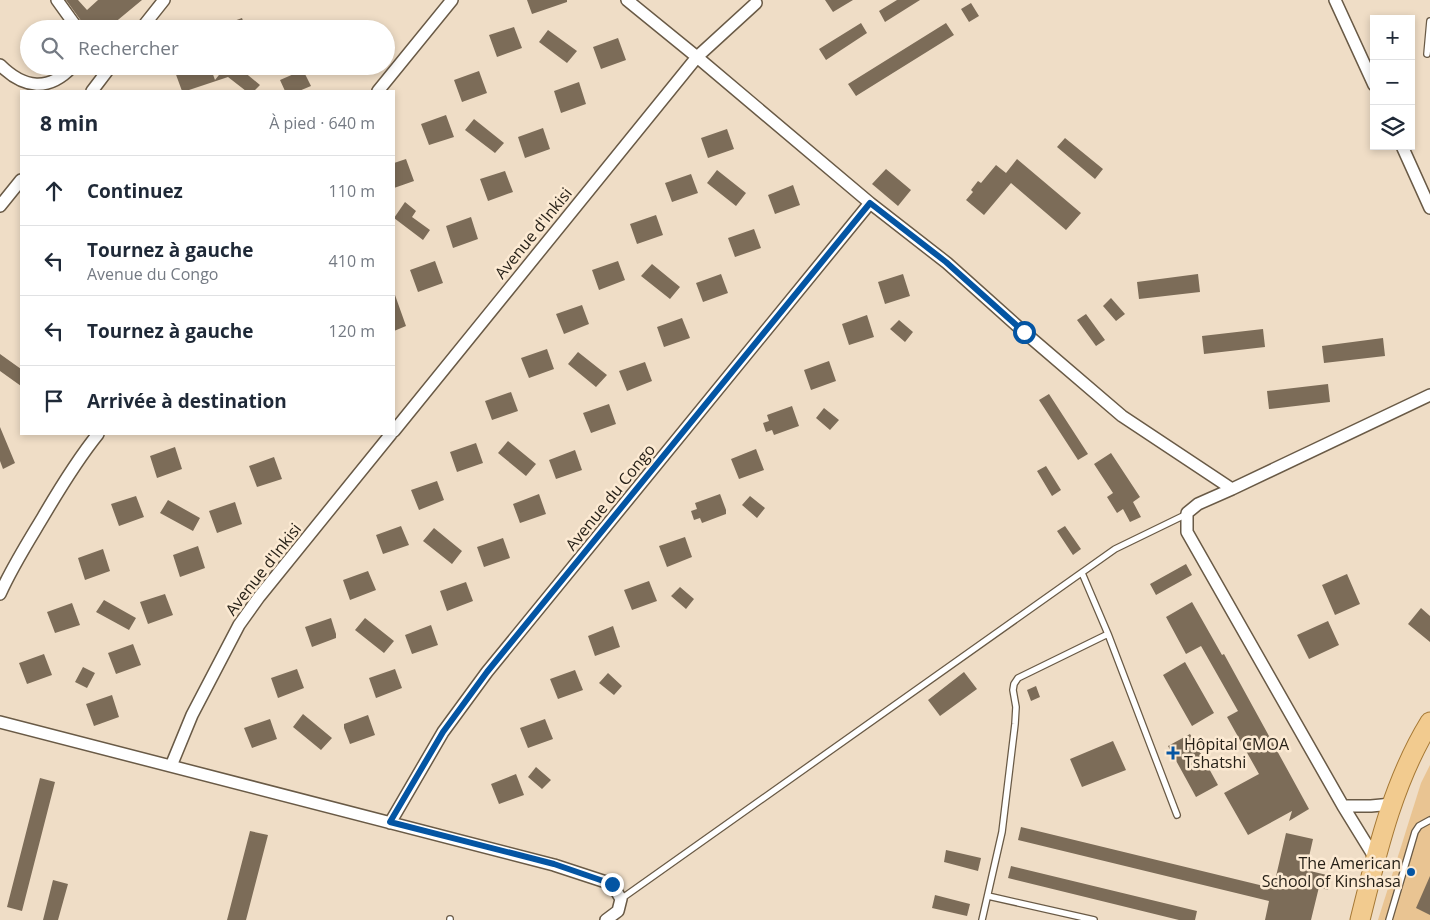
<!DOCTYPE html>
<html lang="fr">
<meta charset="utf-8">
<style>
body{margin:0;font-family:"Open Sans",sans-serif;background:#f6f6f7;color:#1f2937}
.controls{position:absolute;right:15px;top:15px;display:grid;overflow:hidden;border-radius:0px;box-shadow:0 2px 8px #0003}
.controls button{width:45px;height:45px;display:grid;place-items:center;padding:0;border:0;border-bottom:1px solid #e0e1e3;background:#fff;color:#1f2937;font:25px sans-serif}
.stop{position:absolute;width:15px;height:15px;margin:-11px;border:4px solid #0455a3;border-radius:50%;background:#fff}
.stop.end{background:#0455a3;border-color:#fff;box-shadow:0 1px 5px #0008}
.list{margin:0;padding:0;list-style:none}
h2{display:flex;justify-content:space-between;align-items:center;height:65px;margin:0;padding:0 20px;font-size:21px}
h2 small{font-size:16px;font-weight:400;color:#747a83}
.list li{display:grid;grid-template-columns:32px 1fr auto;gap:15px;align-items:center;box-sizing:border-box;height:70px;padding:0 20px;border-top:1px solid #e0e1e3}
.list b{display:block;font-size:19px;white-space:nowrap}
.list p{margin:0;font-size:16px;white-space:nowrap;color:#747a83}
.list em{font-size:16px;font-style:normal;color:#747a83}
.icon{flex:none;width:28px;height:28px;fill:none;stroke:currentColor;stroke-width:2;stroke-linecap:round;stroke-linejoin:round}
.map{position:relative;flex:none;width:1430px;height:920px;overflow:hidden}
.search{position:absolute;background:#fff;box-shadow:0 2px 8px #0003;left:20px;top:20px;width:375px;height:55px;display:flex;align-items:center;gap:12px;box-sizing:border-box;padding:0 18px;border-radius:28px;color:#747a83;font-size:19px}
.panel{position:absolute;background:#fff;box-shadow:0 2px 8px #0003;left:20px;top:90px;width:375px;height:345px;border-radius:0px}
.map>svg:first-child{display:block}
.green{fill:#e9c492}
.building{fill:#7c6c58}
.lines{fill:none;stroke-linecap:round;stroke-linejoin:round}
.lane-casing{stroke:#695a46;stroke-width:8}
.street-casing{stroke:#695a46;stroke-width:14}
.primary-casing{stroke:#a57834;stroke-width:21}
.lane{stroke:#fff;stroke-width:5.5}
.street{stroke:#fff;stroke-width:11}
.primary{stroke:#f2cb8f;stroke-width:19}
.route{stroke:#0455a3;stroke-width:6}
.poi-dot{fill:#0455a3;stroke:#fcead3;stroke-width:2}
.labels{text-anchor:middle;stroke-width:5;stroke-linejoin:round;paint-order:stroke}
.street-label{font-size:16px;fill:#251f16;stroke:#fcead3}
.poi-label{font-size:16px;fill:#251f16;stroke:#fcead3;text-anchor:start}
</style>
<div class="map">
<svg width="1430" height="920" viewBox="0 0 1430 920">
<rect width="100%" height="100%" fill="#efddc6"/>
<path class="green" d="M1430 765V920H1378L1421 783Z"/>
<path class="building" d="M66 0H78L87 10 98 0H142L107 29H87Z
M527 0H567V2L532 14Z
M825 0H853L833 12Z
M897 0H920L885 22 879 11Z
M971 3 979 16 969 22 961 9Z
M242 18 246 29H215V28Z
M861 23 867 33 826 60 819 49Z
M946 23 954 35 856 96 848 84Z
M514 27 522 48 497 57 489 35Z
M548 30 577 51 567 63 539 42Z
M618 38 626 60 601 69 593 47Z
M191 66H210L215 80 226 66H237L260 85 254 91H246L228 77 186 91H182L175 72Z
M303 70 311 86 299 91H285L280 80Z
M479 71 487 93 462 102 454 80Z
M579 82 586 104 561 113 554 91Z
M446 115 454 137 429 145 421 124Z
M474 119 504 143 495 153 465 130Z
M543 128 550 149 525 158 518 137Z
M727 129 734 149 708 158 701 138Z
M1065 138 1103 169 1095 179 1057 147Z
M406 159 414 181 394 188V163Z
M1017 159 1081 213 1066 230 1011 183 984 215 966 200 973 192 971 190 978 181 981 183 996 165 1006 173Z
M886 169 911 190 898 206 872 184Z
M717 170 746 193 736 206 707 183Z
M505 171 513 192 488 201 480 179Z
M691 174 698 193 672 202 665 183Z
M793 185 800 205 775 214 768 195Z
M405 202 416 211 412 217 430 230 423 240 394 218Z
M656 215 663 235 637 244 630 224Z
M471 217 478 239 453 248 446 226Z
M754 229 761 248 735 257 728 238Z
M435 261 443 283 418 292 410 270Z
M618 261 625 280 599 290 592 270Z
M652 264 680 287 670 299 641 276Z
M721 274 728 293 703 302 696 283Z
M903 274 910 296 885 304 878 282Z
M1198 274 1200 292 1139 299 1137 282Z
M395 295 406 326 394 331V296Z
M1111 298 1125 314 1116 321 1103 306Z
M582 305 589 324 564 334 556 314Z
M1086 314 1105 340 1096 346 1077 320Z
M867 315 874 337 849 345 842 324Z
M682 318 690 338 664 347 657 327Z
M899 320 913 332 905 342 890 329Z
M1263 329 1265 347 1204 354 1202 336Z
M1383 338 1385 356 1324 363 1322 346Z
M547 349 554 369 529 378 521 358Z
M578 352 607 375 596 387 568 364Z
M0 354 21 369V386L0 371Z
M829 361 836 381 811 390 804 370Z
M645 362 652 381 627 391 619 371Z
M1328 384 1330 402 1269 409 1267 391Z
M511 392 518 411 492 420 485 401Z
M1049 394 1088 454 1078 460 1039 400Z
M609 404 616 424 591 433 583 413Z
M792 406 799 426 774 435 772 430 766 432 763 423 769 421 767 415Z
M824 408 839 420 830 430 816 418Z
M0 427 15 463 3 469 0 461Z
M508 441 536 464 526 476 498 453Z
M476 443 483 463 457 472 450 452Z
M175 447 182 469 157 478 150 456Z
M756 449 764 470 739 479 731 459Z
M575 450 582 470 556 479 549 460Z
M1111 453 1140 497 1133 502 1141 517 1130 522 1123 509 1117 513 1107 497 1113 493 1094 464Z
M274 457 282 479 257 487 249 466Z
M1046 466 1061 490 1052 496 1037 471Z
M437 481 444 500 419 510 411 490Z
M539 494 546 514 520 523 513 504Z
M720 494 726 510V514L702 523 700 518 694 520 691 511 697 509 695 503Z
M136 496 144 517 119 526 111 504Z
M750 496 765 508 757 518 742 505Z
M168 500 200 518 193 531 160 513Z
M235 502 242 524 217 533 209 511Z
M401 526 409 545 383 554 376 535Z
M1065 526 1081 549 1073 555 1057 531Z
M434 528 462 551 452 564 423 541Z
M685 537 692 557 667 567 659 546Z
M503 538 510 558 484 567 477 547Z
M198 546 205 568 180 577 173 555Z
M103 549 110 571 85 580 78 558Z
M1186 564 1192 575 1156 595 1150 584Z
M368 571 376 590 350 600 343 580Z
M1347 574 1360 604 1335 615 1322 585Z
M649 581 657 601 632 610 624 590Z
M466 582 473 601 447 611 440 591Z
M680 587 694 599 686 609 671 596Z
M165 594 173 615 148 624 140 602Z
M104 600 136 618 129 630 96 612Z
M1192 602 1222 655 1224 654 1309 809 1289 821 1292 811 1248 835 1224 793 1259 774 1227 717 1238 711 1201 646 1186 654 1166 617Z
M72 603 80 625 55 633 47 612Z
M1421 608 1430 616V642L1408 624Z
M331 618 336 634V638L312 647 305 627Z
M365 618 394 641 384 653 355 630Z
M1328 621 1339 645 1309 659 1297 635Z
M431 625 438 645 412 654 405 635Z
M613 626 620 647 595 656 588 636Z
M133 644 141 665 116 674 108 653Z
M44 654 52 675 27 684 19 663Z
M1185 662 1214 713 1192 726 1163 675Z
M83 667 95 673 87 688 75 682Z
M297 669 304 688 278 698 271 678Z
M395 669 402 688 376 698 369 678Z
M575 670 583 690 558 699 550 679Z
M964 672 977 689 940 716 928 700Z
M608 673 622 686 614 695 599 683Z
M1036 686 1040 697 1031 701 1027 690Z
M112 695 119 717 94 726 86 704Z
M303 714 332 738 321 750 293 727Z
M368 715 375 735 350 744 344 728V724Z
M270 719 277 739 252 748 244 728Z
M545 719 553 739 528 748 520 728Z
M1190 734 1218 785 1196 797 1168 746Z
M1113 741 1126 770 1082 787 1070 759Z
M536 767 551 780 542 789 528 777Z
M516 774 524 795 499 804 491 784Z
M40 778 55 782 22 911 7 907Z
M1021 827 1272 888 1273 884 1274 885 1286 833 1313 839 1306 870 1331 876 1328 890 1319 887 1311 920H1265L1269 901 1018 840Z
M250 831 268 835 246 920H227Z
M946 850 981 858 978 871 944 862Z
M1011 866 1197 911 1195 920H1179L1008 878Z
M1430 876V915L1416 908Z
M53 880 68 884 58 920H43Z
M935 895 970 904 967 916 932 908Z"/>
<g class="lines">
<defs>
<path id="lane" d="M1427 54 1430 21
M1082 573 1108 634 1177 815
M988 896 1094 920
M621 899 1115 549 1187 514
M450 919V920
M982 920 1002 832 1015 724 1016 707 1013 690 1014 684 1018 678 1108 634
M1389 920 1415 832 1419 826 1430 820"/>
<path id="street" d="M57 0 75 25 76 29
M627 0 697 57 870 203 947 263 1024 332 1122 416 1232 489
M1335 0 1374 85
M141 29 164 0
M0 65C24 89 49 92 73 66
M92 91 111 66
M378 91 452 0
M1402 146 1430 208
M0 206 21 180
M394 431 697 57 756 3
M0 594C12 567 28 542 43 517 60 488 77 460 98 434
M0 722 554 865 612 884 621 899 618 911 606 920
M171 766 192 715 239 625 259 597 391 434
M1343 806H1371L1392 804
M390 823 443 732 487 672 870 203
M1375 858 1343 806 1187 532V513L1198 504 1232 489 1430 395"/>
<path id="primary" d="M1360 920C1377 852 1393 782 1430 722"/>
</defs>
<use href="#lane" class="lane-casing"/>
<use href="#street" class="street-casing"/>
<use href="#primary" class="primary-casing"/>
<use href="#lane" class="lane"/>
<use href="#street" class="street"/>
<use href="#primary" class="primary"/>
</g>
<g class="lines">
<path class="route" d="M612 884 554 864 390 822 443 732 487 672 870 203 946 262 1024 332"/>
</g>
<g class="poi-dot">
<path d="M1170.5 745.5h5v5h5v5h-5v5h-5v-5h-5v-5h5z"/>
<circle cx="1411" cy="872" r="5"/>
</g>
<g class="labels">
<g class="street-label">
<text transform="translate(533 233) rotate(-51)" y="6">Avenue d'Inkisi</text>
<text transform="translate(610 497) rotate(-51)" y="6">Avenue du Congo</text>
<text transform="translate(263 569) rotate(-52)" y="6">Avenue d'Inkisi</text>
</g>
<g class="poi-label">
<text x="1184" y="750">Hôpital CMOA<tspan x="1184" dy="18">Tshatshi</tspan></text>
<text x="1401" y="869" text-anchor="end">The American<tspan x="1401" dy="18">School of Kinshasa</tspan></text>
</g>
</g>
</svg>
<div class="controls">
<button>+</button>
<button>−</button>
<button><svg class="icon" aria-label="layers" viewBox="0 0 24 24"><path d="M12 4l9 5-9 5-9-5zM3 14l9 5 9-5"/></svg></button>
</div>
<div class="stop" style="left:1024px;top:332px"></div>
<div class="stop end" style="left:612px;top:884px"></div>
<div class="search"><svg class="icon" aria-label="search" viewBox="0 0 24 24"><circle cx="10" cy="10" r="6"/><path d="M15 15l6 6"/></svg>Rechercher</div>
<section class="panel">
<h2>8 min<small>À pied · 640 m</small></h2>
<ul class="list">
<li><svg class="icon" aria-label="ahead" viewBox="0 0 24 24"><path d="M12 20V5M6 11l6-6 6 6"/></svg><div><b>Continuez</b></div><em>110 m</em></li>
<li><svg class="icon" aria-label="left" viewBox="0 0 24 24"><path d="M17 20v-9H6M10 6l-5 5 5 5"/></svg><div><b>Tournez à gauche</b><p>Avenue du Congo</p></div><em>410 m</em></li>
<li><svg class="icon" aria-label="left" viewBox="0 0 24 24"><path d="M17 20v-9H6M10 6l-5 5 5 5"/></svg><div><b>Tournez à gauche</b></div><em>120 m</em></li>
<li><svg class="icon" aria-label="arrive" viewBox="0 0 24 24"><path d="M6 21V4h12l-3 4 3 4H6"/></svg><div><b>Arrivée à destination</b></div></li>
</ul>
</section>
</div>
